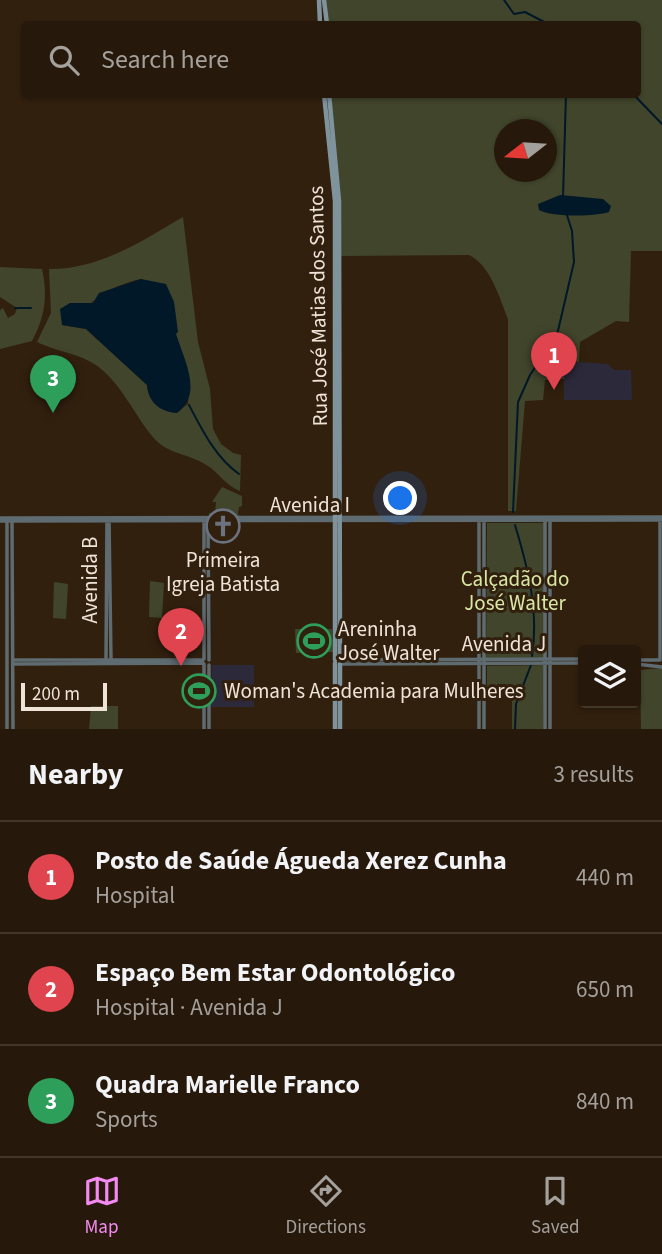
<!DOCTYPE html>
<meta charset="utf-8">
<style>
body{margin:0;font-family:"Source Sans 3",sans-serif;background:#2e2113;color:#f1f3f6}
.controls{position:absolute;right:21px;bottom:21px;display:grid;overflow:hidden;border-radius:7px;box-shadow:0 2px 5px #0004}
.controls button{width:63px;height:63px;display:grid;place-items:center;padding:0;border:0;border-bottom:2px solid #42372b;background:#26180a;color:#f1f3f6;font:35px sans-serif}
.compass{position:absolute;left:494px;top:119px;width:63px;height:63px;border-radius:50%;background:#26180a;box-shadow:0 2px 5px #0004;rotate:253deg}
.scale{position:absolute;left:21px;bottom:18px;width:86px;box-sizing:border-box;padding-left:7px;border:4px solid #f0e4d9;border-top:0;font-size:19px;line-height:24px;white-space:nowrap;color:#f0e4d9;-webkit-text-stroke:5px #32200e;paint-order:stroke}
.you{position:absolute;left:401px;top:499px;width:24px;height:24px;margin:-18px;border:5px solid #fff;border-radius:50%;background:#1a73e8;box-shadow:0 0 0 10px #1a73e833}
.badge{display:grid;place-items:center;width:46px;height:46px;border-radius:50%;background:#f38af1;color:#fff;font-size:23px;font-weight:700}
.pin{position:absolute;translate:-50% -58px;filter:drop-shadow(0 2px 4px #0008)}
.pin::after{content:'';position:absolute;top:37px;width:24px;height:21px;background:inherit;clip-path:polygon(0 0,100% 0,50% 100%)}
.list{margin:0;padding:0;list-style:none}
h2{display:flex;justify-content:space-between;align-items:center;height:91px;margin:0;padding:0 28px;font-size:30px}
h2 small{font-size:23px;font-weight:400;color:#a4a09c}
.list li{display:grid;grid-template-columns:46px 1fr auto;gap:21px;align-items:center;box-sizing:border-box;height:112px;padding:0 28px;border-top:2px solid #42372b}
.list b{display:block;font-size:26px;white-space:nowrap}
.list p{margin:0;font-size:23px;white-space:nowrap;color:#a4a09c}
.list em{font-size:23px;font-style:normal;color:#a4a09c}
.icon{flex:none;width:38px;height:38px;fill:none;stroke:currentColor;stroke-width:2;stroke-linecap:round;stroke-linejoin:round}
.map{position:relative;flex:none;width:662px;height:729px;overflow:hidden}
.search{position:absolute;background:#26180a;box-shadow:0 2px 5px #0004;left:21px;right:21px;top:21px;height:77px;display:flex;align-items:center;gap:18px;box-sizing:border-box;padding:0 24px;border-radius:7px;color:#a4a09c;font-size:26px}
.sheet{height:427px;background:#26180a}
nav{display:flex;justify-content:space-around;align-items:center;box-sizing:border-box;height:98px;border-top:2px solid #42372b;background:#26180a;font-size:19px;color:#a4a09c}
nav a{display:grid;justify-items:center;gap:4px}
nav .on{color:#f38af1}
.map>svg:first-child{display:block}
.education{fill:#2c293a}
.green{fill:#40452b;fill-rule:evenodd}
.water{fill:#001827}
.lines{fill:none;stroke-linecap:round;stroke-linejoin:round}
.stream{stroke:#001827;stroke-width:2}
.tertiary{stroke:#5e6b71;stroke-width:3.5}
.secondary{stroke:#7f939d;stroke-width:4.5}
.labels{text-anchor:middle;stroke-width:6;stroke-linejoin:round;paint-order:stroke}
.street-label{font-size:21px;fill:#f0e4d9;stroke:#32200e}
.poi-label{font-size:21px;fill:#f0e4d9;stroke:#32200e;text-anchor:start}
.park-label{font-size:21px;fill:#dae8a6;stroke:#32200e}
</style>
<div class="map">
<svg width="662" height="729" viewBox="0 0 662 729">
<rect width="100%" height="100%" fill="#32200e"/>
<path class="education" d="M564 361 608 364 614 370H631L632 400H564Z
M212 665H254V707H211Z"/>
<path class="green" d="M324 0H662V251H631L629 322 616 321 580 342 579 362 564 361V379L545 380 543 400 525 401 516 511H508V319C499 297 491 266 469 255L340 256 329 95 638 94V24H327ZM504 130H546V172H504Z
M183 217 198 342 210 389 213 429 221 444 233 453 241 455 240 491C225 485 219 473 208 466 189 453 167 455 152 436 134 414 123 387 100 368 81 353 57 352 37 342L51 313 49 269C98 270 142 241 183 217ZM141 279C167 320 192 356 188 404 172 418 149 407 147 385L86 329 62 325C92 304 104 287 141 279Z
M0 267 42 269C48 296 45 317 32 341L0 349V310L3 308 8 318 15 314 17 308 0 297Z
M222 487 242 496V506L239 507 238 514 241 517H209V513H215L216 502H212Z
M487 523H544V658L486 659Z
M150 581 164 583 162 618 149 617Z
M54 582 68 584 66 619 53 618Z
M295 629H332L333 652 296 653Z
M545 665 543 729H512V695L487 694V666Z
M662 668V729H641L640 670Z
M91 706H118V729H89Z"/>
<path class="water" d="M560 195 603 199 611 206 609 212C595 217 551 217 539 210L538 204Z
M141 279 166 284 174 302 178 332 176 334C185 362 203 394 177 413 160 412 148 402 147 385L86 329 62 325 60 309 70 303H93L99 293Z"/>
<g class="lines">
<path class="stream" d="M504 0 514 14 525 12 548 24
M633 94 662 124
M563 197 566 94
M15 308H31
M189 405C202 430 216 458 239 474
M513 512 518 402 530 375 557 335 574 262 572 231 566 212
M515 525C528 568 539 611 532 656
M515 729 516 704 531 665"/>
<path class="tertiary" d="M0 518 662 517
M660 518V660
M109 519 111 660
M208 519 209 660
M0 521 662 520
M12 521 13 729
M204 521V659
M484 521V729
M550 521V729
M13 660H203
M106 660 107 519
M341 660 583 659
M636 660H660
M13 664 203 663
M204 664V729
M341 664 583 663
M636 664 662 667
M209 665V729
M7 729V520
M479 729V521
M545 729V519"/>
<path class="secondary" d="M319 0 320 24
M324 0 327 24
M324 94 335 201V660
M329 94 339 201 340 659
M335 663V729
M340 729V664"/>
</g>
<defs>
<symbol id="church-ring" viewBox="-11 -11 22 22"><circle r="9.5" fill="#32200e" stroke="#6b7280" stroke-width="1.5"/><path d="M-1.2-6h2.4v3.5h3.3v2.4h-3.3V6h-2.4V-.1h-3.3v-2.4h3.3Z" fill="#6b7280"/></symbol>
<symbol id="stadium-ring" viewBox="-11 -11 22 22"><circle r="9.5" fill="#32200e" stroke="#2e9e5b" stroke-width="1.5"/><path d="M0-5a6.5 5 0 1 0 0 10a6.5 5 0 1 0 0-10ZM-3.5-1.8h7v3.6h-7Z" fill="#2e9e5b"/></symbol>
</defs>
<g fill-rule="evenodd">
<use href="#church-ring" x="204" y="507" width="38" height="38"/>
<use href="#stadium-ring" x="295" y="622" width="38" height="38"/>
<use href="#stadium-ring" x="180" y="672" width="38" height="38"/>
</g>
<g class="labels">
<g class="street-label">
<text transform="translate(318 306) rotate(-91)" y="7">Rua José Matias dos Santos</text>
<text x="310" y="512">Avenida I</text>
<text transform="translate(90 580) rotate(-90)" y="7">Avenida B</text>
<text x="504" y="651">Avenida J</text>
</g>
<g class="poi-label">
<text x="223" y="567" text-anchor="middle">Primeira<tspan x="223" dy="24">Igreja Batista</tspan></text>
<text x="338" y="636">Areninha<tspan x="338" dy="24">José Walter</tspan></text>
<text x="224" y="698">Woman's Academia para Mulheres</text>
</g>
<g class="park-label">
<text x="515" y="586">Calçadão do<tspan x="515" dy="24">José Walter</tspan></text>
</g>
</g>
</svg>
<div class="controls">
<button><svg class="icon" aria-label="layers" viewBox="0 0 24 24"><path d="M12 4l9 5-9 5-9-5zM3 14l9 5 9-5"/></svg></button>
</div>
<svg class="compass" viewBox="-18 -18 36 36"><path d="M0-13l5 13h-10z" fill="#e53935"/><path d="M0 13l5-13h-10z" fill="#a4a09c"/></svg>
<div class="scale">200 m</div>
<div class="you"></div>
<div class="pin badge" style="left:554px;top:390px;background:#e0444e">1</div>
<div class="pin badge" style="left:181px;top:666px;background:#e0444e">2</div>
<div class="pin badge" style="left:53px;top:413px;background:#2e9e5b">3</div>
<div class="search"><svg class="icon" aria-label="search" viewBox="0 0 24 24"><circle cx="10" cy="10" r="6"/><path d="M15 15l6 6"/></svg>Search here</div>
</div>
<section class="sheet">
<h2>Nearby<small>3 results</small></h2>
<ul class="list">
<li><span class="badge" style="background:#e0444e">1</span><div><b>Posto de Saúde Águeda Xerez Cunha</b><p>Hospital</p></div><em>440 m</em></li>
<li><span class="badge" style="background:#e0444e">2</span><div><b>Espaço Bem Estar Odontológico</b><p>Hospital · Avenida J</p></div><em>650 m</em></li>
<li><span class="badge" style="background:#2e9e5b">3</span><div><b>Quadra Marielle Franco</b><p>Sports</p></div><em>840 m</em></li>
</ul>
</section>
<nav>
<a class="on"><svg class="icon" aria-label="map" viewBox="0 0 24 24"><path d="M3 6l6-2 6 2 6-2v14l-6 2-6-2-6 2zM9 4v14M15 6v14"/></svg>Map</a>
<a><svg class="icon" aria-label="directions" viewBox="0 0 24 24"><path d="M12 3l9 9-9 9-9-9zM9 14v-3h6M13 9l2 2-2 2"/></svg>Directions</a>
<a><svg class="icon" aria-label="saved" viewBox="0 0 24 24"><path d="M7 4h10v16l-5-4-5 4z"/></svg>Saved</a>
</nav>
